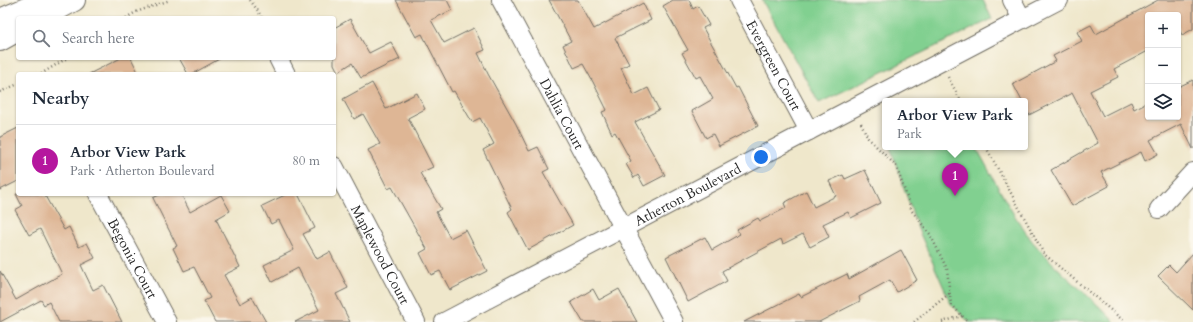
<!DOCTYPE html>
<meta charset="utf-8">
<style>
body{margin:0;font-family:Cardo,serif;background:#f2f2f3;color:#1f2937}
.controls{position:absolute;right:12px;top:12px;display:grid;overflow:hidden;border-radius:4px;box-shadow:0 1px 3px #0004}
.controls button{width:36px;height:36px;display:grid;place-items:center;padding:0;border:0;border-bottom:1px solid #e0e1e3;background:#fff;color:#1f2937;font:20px sans-serif}
.you{position:absolute;left:761px;top:157px;width:14px;height:14px;margin:-10px;border:3px solid #fff;border-radius:50%;background:#1a73e8;box-shadow:0 0 0 6px #1a73e833}
.badge{display:grid;place-items:center;width:26px;height:26px;border-radius:50%;background:#b5179e;color:#fff;font-size:13px;font-weight:700}
.pin{position:absolute;translate:-50% -33px;filter:drop-shadow(0 1px 2px #0008)}
.pin::after{content:'';position:absolute;top:21px;width:14px;height:12px;background:inherit;clip-path:polygon(0 0,100% 0,50% 100%)}
.popup{position:absolute;left:882px;top:98px;width:146px;height:52px;box-sizing:border-box;display:grid;place-content:center;border-radius:4px;background:#fff;filter:drop-shadow(0 1px 3px #0005);font-size:13px;white-space:nowrap;color:#747a83}
.popup b{font-size:15px;color:#1f2937}
.popup::after{content:'';position:absolute;left:50%;top:100%;margin-left:-8px;border:8px solid transparent;border-top-color:#fff}
.list{margin:0;padding:0;list-style:none}
h2{display:flex;justify-content:space-between;align-items:center;height:52px;margin:0;padding:0 16px;font-size:17px}
h2 small{font-size:13px;font-weight:400;color:#747a83}
.list li{display:grid;grid-template-columns:26px 1fr auto;gap:12px;align-items:center;box-sizing:border-box;height:72px;padding:0 16px;border-top:1px solid #e0e1e3}
.list b{display:block;font-size:15px;white-space:nowrap}
.list p{margin:0;font-size:13px;white-space:nowrap;color:#747a83}
.list em{font-size:13px;font-style:normal;color:#747a83}
.icon{flex:none;width:22px;height:22px;fill:none;stroke:currentColor;stroke-width:2;stroke-linecap:round;stroke-linejoin:round}
.map{position:relative;flex:none;width:1193px;height:322px;overflow:hidden}
.search{position:absolute;background:#fff;box-shadow:0 1px 3px #0004;left:16px;top:16px;width:320px;height:44px;display:flex;align-items:center;gap:10px;box-sizing:border-box;padding:0 14px;border-radius:4px;color:#747a83;font-size:15px}
.panel{position:absolute;background:#fff;box-shadow:0 1px 3px #0004;left:16px;top:72px;width:320px;height:124px;border-radius:4px}
.map>svg:first-child{display:block}
.green{fill:#81d090;stroke:#567e5e}
.building{fill:#deb695}
.lines{fill:none;stroke-linecap:round;stroke-linejoin:round}
.street-casing{stroke:#706d63;stroke-width:20}
.secondary-casing{stroke:#706d63;stroke-width:24}
.path{stroke:#706d63;stroke-width:2.5;stroke-dasharray:1 3;stroke-linecap:butt}
.street{stroke:#fff;stroke-width:18}
.secondary{stroke:#fff;stroke-width:22}
.labels{text-anchor:middle;stroke-width:3;stroke-linejoin:round;paint-order:stroke}
.street-label{font-size:14px;fill:#2b2b2b;stroke:#fbf7ec}
</style>
<div class="map">
<svg width="1193" height="322" viewBox="0 0 1193 322">
<rect width="100%" height="100%" fill="#fbf7ec"/>
<filter id="ink" filterUnits="userSpaceOnUse"><feTurbulence type="fractalNoise" baseFrequency=".025" numOctaves="2"/><feDisplacementMap in="SourceGraphic" scale="8" xChannelSelector="R" yChannelSelector="G"/><feConvolveMatrix kernelMatrix="1 2 1 2 8 2 1 2 1" color-interpolation-filters="sRGB"/></filter>
<filter id="wash" filterUnits="userSpaceOnUse"><feTurbulence type="fractalNoise" baseFrequency=".012" numOctaves="4" result="noise"/><feDisplacementMap in="SourceGraphic" scale="16" xChannelSelector="R" yChannelSelector="G"/><feGaussianBlur stdDeviation="0.9" result="paint"/><feColorMatrix in="noise" values="0 0 0 0 0 0 0 0 0 0 0 0 0 0 0 0 0 1.4 0 .05"/><feComposite in="paint" operator="in"/></filter>
<g filter="url(#wash)">
<rect width="100%" height="100%" fill="#efe7cb"/>
<path class="green" d="M762 0H983L992 19 819 103Z
M890 147H976C994 179 1010 212 1032 241 1057 271 1088 294 1115 322H969L951 304 918 229Z"/>
<g id="blocks">
<path class="building" d="M396 0H447L452 10 431 20 444 43 474 28 485 50 478 53 488 74 516 124 529 151 538 147 549 169 543 172 573 225 528 250 508 212 512 209 483 150 494 144 480 118 472 122 454 91 452 92 422 34 416 37Z
M549 0H578L594 29 643 3 651 20 615 38 629 64 621 68 634 95 648 88 659 110 635 122 665 175 644 186 638 175 634 178 626 164 631 161 615 132 612 134 602 112 607 110 593 82 583 64 574 68 563 45 571 41Z
M673 0H689L693 9 698 6 709 25 703 28 736 88 738 87 758 126 719 146 713 134 706 138 692 111 713 99 700 76 696 78 682 53 688 50 663 6Z
M1158 0H1193V29L1182 35 1178 27V15H1148V51L1114 69 1118 77 1090 91 1103 116 1131 102 1134 109 1148 102V117H1178V87L1193 80V149L1181 124 1150 140 1158 154 1145 161 1141 152 1101 172 1109 186 1072 206 1051 170 1098 143 1072 93 1029 115 1025 106V101H1022L1013 84 1056 61 1053 56 1082 41 1077 32 1091 25 1096 34Z
M350 19 369 53 391 42 400 59 361 78 352 63 338 72 334 64V28Z
M121 58H131L139 74H89Z
M179 58H221L192 74H188Z
M372 83 386 109 417 93 425 109 408 118 433 167 420 173 441 209 436 212 450 238 466 230 487 271 450 290 440 271 431 275 420 253 427 249 392 187 388 189 368 150 380 144 363 114 354 119 343 99Z
M18 128V181L0 190V137Z
M865 170 881 203 851 218 848 212 823 224 829 237 810 247 803 234 783 244 781 239 722 271 727 281 688 302 666 257 705 237 712 250 740 234 737 230 758 218 760 221 786 208 784 203 806 191 814 207 836 196 829 181 843 175 845 179Z
M16 194H44L64 230 69 227 79 247 87 243 95 258 81 265 93 290 103 285 122 322H59L49 302 44 305 41 300 0 322V271L16 300 62 274 40 229 29 235 15 210 22 206Z
M161 194H181L190 212 221 195 230 211 216 219 240 267 224 275 240 304 252 297 266 322H215L204 301 210 298 194 267 184 271 173 248 177 246 153 198Z
M287 194H298L315 228 303 234 317 259 330 252 348 288 336 294 350 322H295L319 310 298 268 272 282 264 265 294 250 279 220 271 224 262 206Z
M901 250 917 280 897 292 890 280 859 297 860 301 819 322H744L799 294 801 297 847 274 849 279Z
M1193 253V310L1158 276 1169 265 1176 272Z
M593 289 599 300 619 289 637 322H583L571 302Z"/>
</g>
</g>
<g filter="url(#ink)">
<use href="#blocks" fill-opacity="0" stroke="#706d63" stroke-width="1"/>
<g class="lines">
<defs>
<g id="street">
<path id="s1" d="M501 0 674 322"/>
<path id="s2" d="M739 0 809 131"/>
<path d="M1012 0 1022 19"/>
<path d="M278 58 286 74"/>
<path id="s3" d="M334 166 416 322"/>
<path id="s4" d="M98 194 167 322"/>
<path d="M1159 209 1193 172"/>
<path id="s5" d="M444 322 1059 0"/>
</g>
<path id="secondary" d="M41 18 74 0
M0 20 47 0
M0 40 18 30"/>
</defs>
<use href="#street" class="street-casing"/>
<use href="#secondary" class="secondary-casing"/>
<path class="path" d="M250 0 258 11 262 18
M126 18 136 12 170 0
M41 74 67 58
M948 77 961 101
M0 92 18 84
M861 123 868 138 896 166 912 211 930 234 947 269 951 304 968 322
M986 147 1044 254 1125 322
M914 322 950 293
M942 322 962 316"/>
<use href="#street" class="street"/>
<use href="#secondary" class="secondary"/>
</g>
</g>
<g class="labels">
<g class="street-label">
<text dy="5" stroke="none"><textPath href="#s2" startOffset="74">Evergreen Court</textPath></text>
<text dy="5" stroke="none"><textPath href="#s1" startOffset="129">Dahlia Court</textPath></text>
<text dy="5" stroke="none"><textPath href="#s5" startOffset="275">Atherton Boulevard</textPath></text>
<text dy="5" stroke="none"><textPath href="#s3" startOffset="100">Maplewood Court</textPath></text>
<text dy="5" stroke="none"><textPath href="#s4" startOffset="73">Begonia Court</textPath></text>
</g>
</g>
</svg>
<div class="controls">
<button>+</button>
<button>−</button>
<button><svg class="icon" aria-label="layers" viewBox="0 0 24 24"><path d="M12 4l9 5-9 5-9-5zM3 14l9 5 9-5"/></svg></button>
</div>
<div class="you"></div>
<div class="pin badge" style="left:955px;top:196px">1</div>
<div class="popup"><b>Arbor View Park</b>Park</div>
<div class="search"><svg class="icon" aria-label="search" viewBox="0 0 24 24"><circle cx="10" cy="10" r="6"/><path d="M15 15l6 6"/></svg>Search here</div>
<section class="panel">
<h2>Nearby<small></small></h2>
<ul class="list">
<li><span class="badge">1</span><div><b>Arbor View Park</b><p>Park · Atherton Boulevard</p></div><em>80 m</em></li>
</ul>
</section>
</div>
